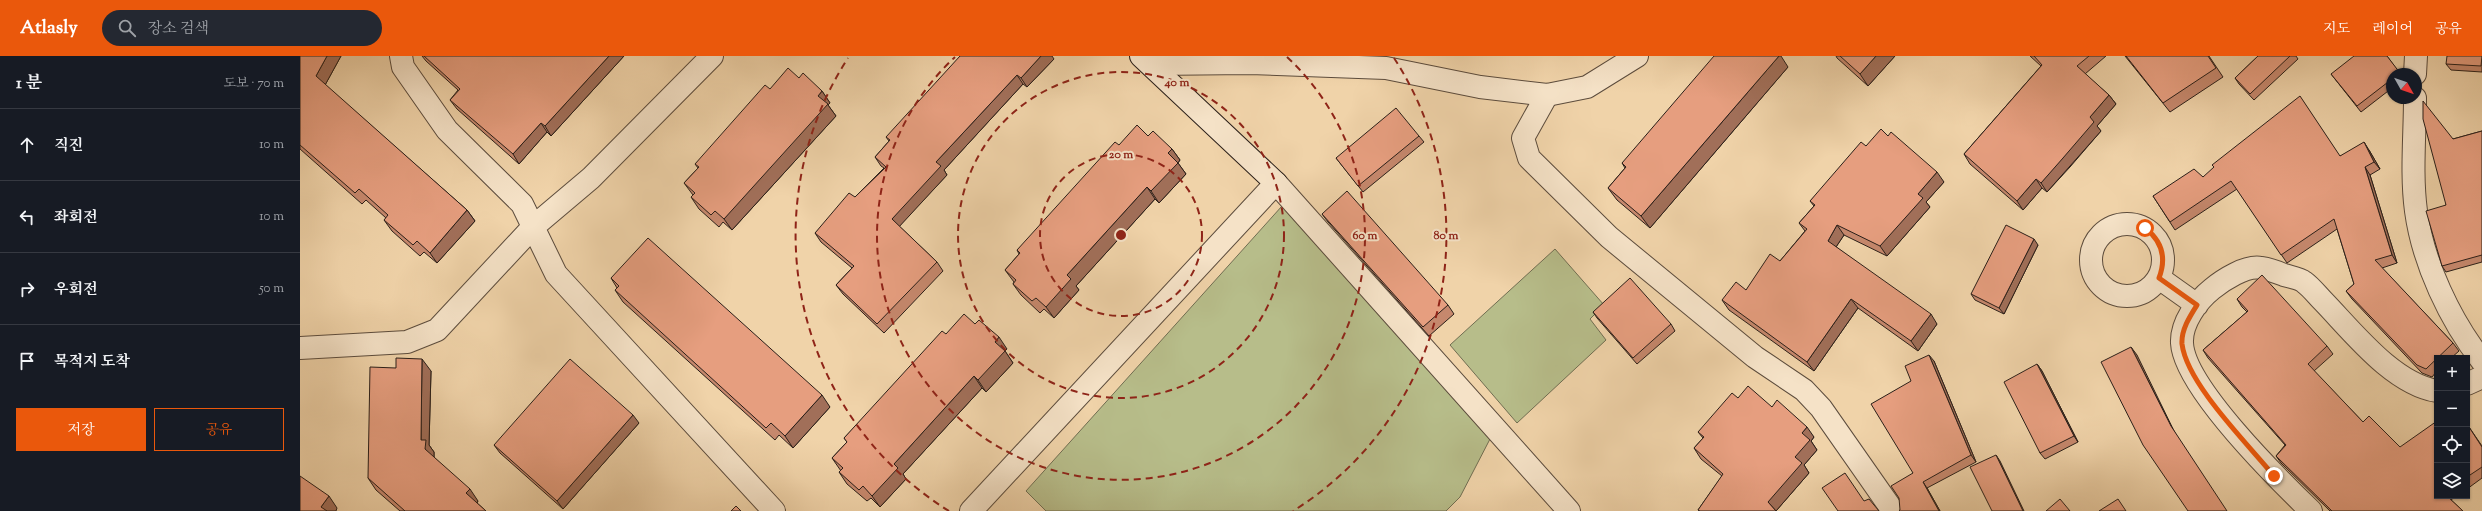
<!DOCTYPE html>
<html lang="ko">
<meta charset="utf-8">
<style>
body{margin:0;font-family:"Sorts Mill Goudy","Noto Serif KR",serif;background:#242831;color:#f1f3f6}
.controls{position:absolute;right:12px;bottom:12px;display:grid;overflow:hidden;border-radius:0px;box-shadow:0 1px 3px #0004}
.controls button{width:36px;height:36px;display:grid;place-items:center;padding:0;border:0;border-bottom:1px solid #363941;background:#171b24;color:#f1f3f6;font:20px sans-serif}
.compass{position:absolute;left:2086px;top:12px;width:36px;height:36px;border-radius:50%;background:#171b24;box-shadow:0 1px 3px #0004;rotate:130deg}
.stop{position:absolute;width:12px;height:12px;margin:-9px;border:3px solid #ea580c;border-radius:50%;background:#fff}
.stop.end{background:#ea580c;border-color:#fff;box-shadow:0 1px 4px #0008}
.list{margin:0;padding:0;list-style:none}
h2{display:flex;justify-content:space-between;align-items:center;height:52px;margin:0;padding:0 16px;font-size:17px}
h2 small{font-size:13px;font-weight:400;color:#9ea1a6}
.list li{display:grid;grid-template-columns:26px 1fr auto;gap:12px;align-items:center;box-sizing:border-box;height:72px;padding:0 16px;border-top:1px solid #363941}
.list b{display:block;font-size:15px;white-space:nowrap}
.list em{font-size:13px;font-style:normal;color:#9ea1a6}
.actions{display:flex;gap:8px;padding:12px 16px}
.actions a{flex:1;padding:9px 0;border:1px solid #ea580c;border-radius:0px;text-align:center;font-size:14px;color:#ea580c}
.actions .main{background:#ea580c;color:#fff}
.icon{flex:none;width:22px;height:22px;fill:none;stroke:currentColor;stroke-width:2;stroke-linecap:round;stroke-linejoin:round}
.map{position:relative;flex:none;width:2182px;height:455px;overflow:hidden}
header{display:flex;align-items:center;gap:24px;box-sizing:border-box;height:56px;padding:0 20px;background:#ea580c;color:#fff}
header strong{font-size:19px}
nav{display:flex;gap:22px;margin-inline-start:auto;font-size:14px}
.search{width:280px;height:36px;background:#242831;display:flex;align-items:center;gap:10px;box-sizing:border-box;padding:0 14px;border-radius:22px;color:#9ea1a6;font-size:15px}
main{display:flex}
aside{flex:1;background:#171b24}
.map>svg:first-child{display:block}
.grass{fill:#b7bd8a;stroke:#706e52}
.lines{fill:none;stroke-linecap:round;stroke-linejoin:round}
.minor-casing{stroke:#5c4c3d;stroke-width:24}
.tertiary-casing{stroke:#5c4c3d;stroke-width:24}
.secondary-casing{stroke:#2a1f19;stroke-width:24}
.minor{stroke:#f5e2c7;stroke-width:22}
.tertiary{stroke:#f5e2c7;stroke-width:22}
.secondary{stroke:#f5e2c7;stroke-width:22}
.wall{fill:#c6886d;stroke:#2a1f19}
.shaded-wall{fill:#a16f59;stroke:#2a1f19}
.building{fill:#e69e7f;stroke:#2a1f19}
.route{stroke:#ea580c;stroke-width:5}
.ring{fill:none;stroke:#8f2418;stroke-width:2;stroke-dasharray:7 5}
.centre{fill:#8f2418;stroke:#f5e2c7;stroke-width:2}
.ring-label{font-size:12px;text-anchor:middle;font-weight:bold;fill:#8f2418;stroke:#f5e2c7;stroke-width:4;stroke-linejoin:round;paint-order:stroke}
</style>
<header>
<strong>Atlasly</strong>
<div class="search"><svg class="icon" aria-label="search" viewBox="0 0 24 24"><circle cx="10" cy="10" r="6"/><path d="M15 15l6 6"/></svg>장소 검색</div>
<nav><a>지도</a><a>레이어</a><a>공유</a></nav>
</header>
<main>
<aside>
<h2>1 분<small>도보 · 70 m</small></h2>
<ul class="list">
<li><svg class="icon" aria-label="ahead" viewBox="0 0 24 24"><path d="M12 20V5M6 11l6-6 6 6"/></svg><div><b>직진</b></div><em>10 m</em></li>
<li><svg class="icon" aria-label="left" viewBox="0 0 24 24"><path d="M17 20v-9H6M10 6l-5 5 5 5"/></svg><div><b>좌회전</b></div><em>10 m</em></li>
<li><svg class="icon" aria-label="right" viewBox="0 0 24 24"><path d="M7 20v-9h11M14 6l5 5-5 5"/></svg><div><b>우회전</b></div><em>50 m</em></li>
<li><svg class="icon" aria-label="arrive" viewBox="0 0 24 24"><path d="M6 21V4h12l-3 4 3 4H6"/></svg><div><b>목적지 도착</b></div></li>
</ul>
<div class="actions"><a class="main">저장</a><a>공유</a></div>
</aside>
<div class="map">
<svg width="2182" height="455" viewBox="0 0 2182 455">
<rect width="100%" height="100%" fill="#f0d3a9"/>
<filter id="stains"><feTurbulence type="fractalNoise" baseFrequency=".005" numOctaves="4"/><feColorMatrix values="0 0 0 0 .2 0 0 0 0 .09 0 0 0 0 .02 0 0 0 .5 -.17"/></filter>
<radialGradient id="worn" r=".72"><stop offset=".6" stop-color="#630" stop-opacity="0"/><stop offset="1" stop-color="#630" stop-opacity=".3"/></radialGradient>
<path class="grass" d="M982 150 1190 383 1160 441 1146 455H746L726 435Z
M1255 193 1304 249 1290 263 1306 284 1217 367 1150 289Z"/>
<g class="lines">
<defs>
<path id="minor" d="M101 0 103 11 147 74 222 148 256 218 474 455
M2115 18 2116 0
M1247 39 1223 82 1229 102 1309 181 1455 301 1504 334 1521 352 1593 455
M2115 42C2115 79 2111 118 2116 155 2123 207 2150 264 2182 305
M1791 204a36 36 0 1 1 72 0a36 36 0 1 1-72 0Z
M1859 222 1897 249
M0 292 107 286 137 274 233 171 291 122 412 0
M2167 328 2182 321
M671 455 976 127 1269 455
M2011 455C1979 424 1884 331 1882 287 1881 267 1897 245 1912 233 1923 224 1946 209 1961 212 1968 213 1977 216 1984 219 1990 221 1999 222 2004 226 2011 231 2017 239 2023 245 2053 276 2093 328 2137 335"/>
<path id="tertiary" d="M851 8 950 7 1086 12 1180 31 1247 39 1287 31 1337 0"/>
<path id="secondary" d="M841 0 976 127"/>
</defs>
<use href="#minor" class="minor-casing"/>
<use href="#tertiary" class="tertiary-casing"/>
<use href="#secondary" class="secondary-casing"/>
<use href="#minor" class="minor"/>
<use href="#tertiary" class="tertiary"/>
<use href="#secondary" class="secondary"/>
</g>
<path class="wall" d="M0 0H41L25 29 167 154 175 165 137 207 124 196 120 200 92 175 84 164 86 162 66 144 62 148 0 93Z
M122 0H324L251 80 247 76 219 108 157 53 150 44 158 34 126 5Z
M1536 0H1595L1568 30 1537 2Z
M1730 0H1806L1785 18 1809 39 1816 48 1797 70 1801 75 1770 111 1747 136 1742 132 1723 154 1670 108 1664 98 1741 10Z
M1825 0H1909L1923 21 1870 56Z
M1958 0H1996L1998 3 1954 44 1939 28 1935 22Z
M2087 0 2100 18H2092V32L2061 56 2031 18Z
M2182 0V16L2151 14 2146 8Z
M754 3 727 31 723 28 644 114 647 119 599 170 637 206 643 215 584 277 543 238 536 229 552 212 521 186 515 177 555 141 584 112 581 110 575 101 589 85 586 81Z
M1488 11 1350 172 1317 144 1308 132 1325 112 1322 107Z
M499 22 522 35 530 47 528 49 536 60 432 174 423 166 419 171 399 153 391 141 393 139 384 127 398 112 395 108Z
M2182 75V206L2146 216 2142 210 2146 149 2153 83Z
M848 80 872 93 880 104 878 107 886 118 859 147 855 143 776 230 779 234 754 262 744 253 740 257 721 239 713 228 714 226 705 214 719 198 717 194Z
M1119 80 1124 86 1063 136 1036 102Z
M1588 80 1644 126 1626 146 1630 151 1587 200 1544 179 1536 191 1637 268 1618 295 1558 252 1514 315 1429 254 1422 244 1446 234 1480 205 1505 175 1499 167 1514 150 1510 145 1566 90Z
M2069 94 2080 113 2070 119 2097 207 2082 212 2153 287 2159 295 2151 302H2137V315L2132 321 2122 317 2052 243 2046 235 2054 228 2037 173 1987 207 1937 133 1875 174 1853 140 1903 121 2040 100Z
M1022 158 1148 249 1154 258 1129 280 1028 166Z
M1738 189 1704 258 1675 244 1671 238Z
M311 222 530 351 493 392 479 379 475 384 323 246 315 234 317 232Z
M1937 243 2027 290 2033 298 2014 315 2063 366 2137 440H2156L2151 444 2163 455H2030L1981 407 1976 400 1985 389 1908 302 1903 294 1947 256 1942 251Z
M1293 256 1371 268 1375 275 1337 308 1297 262Z
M675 268 707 293 705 295 713 307 686 336 682 332 603 418 606 423 580 451 571 442 567 445 547 428 539 416 541 415 532 402 547 386 544 382 646 278Z
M1634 305 1676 406 1627 432 1640 455H1599L1600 454 1613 417 1611 325Z
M1737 308 1742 315 1778 386 1745 403 1740 397Z
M131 315 129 389 134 396V401L178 445 177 447 186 455H100L76 434 68 422Z
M1438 342 1472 351 1514 381 1511 385 1517 394 1504 409 1509 417 1476 455H1399L1398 454 1422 420 1401 403 1394 392 1403 382 1398 376Z
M339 367 263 453 200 397 194 389Z
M2167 368 2182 390V422L2167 433Z"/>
<path class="shaded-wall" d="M27 0H41L24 31 16 20Z
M309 0H324L251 80 245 70Z
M741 0H752L754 3 727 31 721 22Z
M1479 0H1481L1488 11 1350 172 1341 160Z
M1576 0H1595L1568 30 1560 18Z
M717 19 723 28 644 114 647 119 598 172 592 163 636 106Z
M522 35 530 47 528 49 536 60 432 174 424 163Z
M1809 39 1816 48 1797 70 1801 75 1747 136 1741 127 1790 61Z
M241 67 247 76 219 108 213 98Z
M2064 86 2069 94 2080 113 2074 106Z
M872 93 880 104 877 108 878 107 886 118 859 147 851 135 868 97Z
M2065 111 2070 119 2097 207 2092 199Z
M1637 116 1644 126 1626 146 1630 151 1587 200 1580 190 1618 138Z
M1736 123 1742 132 1723 154 1717 145Z
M847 131 855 143 776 230 779 234 754 262 746 251 767 219Z
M167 154 175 165 137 207 130 197Z
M1537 169 1544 179 1534 194 1528 185Z
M1734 183 1738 189 1704 258 1699 252Z
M1551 243 1558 252 1514 315 1507 306Z
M1631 258 1637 268 1618 295 1611 285Z
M699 281 707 293 703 297 705 295 713 307 686 336 678 324 695 286Z
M1831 291 1837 299 1876 379 1871 370Z
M1629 299 1634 305 1676 406 1671 399Z
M122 303 131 315 129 389 134 396V405L125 393 121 384Z
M1737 308 1742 315 1778 386 1774 380Z
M674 320 682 332 603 418 606 423 580 451 572 440 594 408Z
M522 339 530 351 493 392 485 380Z
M333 359 339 367 263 453 257 445Z
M1507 371 1514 381 1511 385 1517 394 1504 409 1509 417 1476 455 1468 446 1502 377Z
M1696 399 1700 405 1724 455H1723Z
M1623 426 1627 432 1640 455H1639Z
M170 433 178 445 175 449 166 437Z
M29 440 37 452 36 455H24L21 451Z"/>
<path class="building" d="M0 0H27L16 20 167 154 130 197 117 185 113 189 84 164 88 159 59 133 55 137 0 89Z
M124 0H309L245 70 241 67 213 98 150 44 160 33Z
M660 0H741L721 22 717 19 636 106 641 110 592 163 637 206 577 268 536 229 554 210 515 177 549 137 555 141 586 111 575 101 590 84 586 81Z
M1414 0H1479L1341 160 1308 132 1326 111 1322 107Z
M1540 0H1576L1560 18Z
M1734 0H1789L1777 10 1809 39 1790 61 1794 66 1763 102 1741 127 1736 123 1717 145 1664 98 1742 9Z
M1826 0H1908L1916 12 1863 47Z
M1958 0H1990L1950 38 1935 22Z
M2054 0H2087L2100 17 2098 18H2092V23L2057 50 2031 18Z
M2147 0H2182L2181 10 2146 8Z
M488 12 499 22 503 17 522 35 518 40 528 48 424 163 415 155 411 159 391 141 395 137 384 127 399 111 395 108 465 29 470 33Z
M2000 40 2040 100 2064 86 2074 106 2065 111 2092 199 2075 204 2153 287 2126 313 2117 309 2046 235 2054 228 2034 163 1981 199 1931 125 1870 166 1853 140 1894 113 1903 121 1914 111 1912 109Z
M2123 45 2153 83 2182 75V199L2142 210 2126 155 2146 149 2123 63Z
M1096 52 1119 80 1058 130 1036 102Z
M837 69 848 80 853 75 872 93 868 97 878 107 851 135 847 131 767 219 771 223 746 251 736 242 732 245 713 228 716 224 705 214 720 197 717 194 815 86 819 89Z
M1581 73 1588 80 1591 76 1637 116 1618 138 1623 142 1580 190 1537 169 1528 185 1631 258 1611 285 1551 243 1507 306 1422 244 1436 226 1446 234 1470 198 1480 205 1507 173 1499 167 1515 149 1510 145 1561 86 1566 90Z
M1047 135 1148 249 1123 271 1022 158Z
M1706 169 1734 183 1699 252 1671 238Z
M348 182 522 339 485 380 471 367 466 372 315 234 319 230 311 222Z
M1962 219 2027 290 2008 308 2063 366 2069 360 2100 391 2137 365V440H2147L2163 455H2032L1976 400 1986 389 1903 294 1948 255 1937 243Z
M1330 222 1371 268 1333 302 1293 256Z
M664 258 675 268 679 264 699 281 695 286 705 295 678 324 674 320 594 408 598 412 572 440 563 430 559 434 539 416 543 412 532 402 547 386 544 382 642 275 646 278Z
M1831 291 1871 370 1927 455H1888L1843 389 1801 306Z
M1629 299 1671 399 1623 426 1639 455H1599L1600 454 1599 442 1591 430 1613 417 1571 348 1611 325 1605 310Z
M96 302 122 303 121 384H126L125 393 170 433 166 437 186 455H105L68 422 70 311 96 312Z
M270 303 333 359 257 445 194 389Z
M1737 308 1774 380 1740 397 1704 326Z
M1448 330 1472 351 1477 344 1507 371 1502 377 1510 384 1495 401 1502 407 1468 446 1476 455H1400L1398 454 1423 418 1394 392 1404 381 1398 376 1432 337 1438 342Z
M2167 368 2182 391V411L2167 421Z
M1696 399 1723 455H1692L1670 411Z
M1545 417 1564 445 1569 443 1579 455H1538L1522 432Z
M0 420 29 440 21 451 27 455H0Z
M1760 443 1770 455H1746Z
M1818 443 1826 455H1799Z
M436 450 441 455H431Z"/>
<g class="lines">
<path class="route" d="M1845 172C1862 185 1867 201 1859 222L1897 249C1890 260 1881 274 1882 288 1887 328 1948 388 1974 420"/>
</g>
<g class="ring">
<circle cx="821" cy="179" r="81"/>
<circle cx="821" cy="179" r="163"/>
<path d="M987 1A244 244 0 1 1 655 1"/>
<path d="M649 455A325 325 0 0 1 548 2M1094 2A325 325 0 0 1 993 455"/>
</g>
<circle cx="821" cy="179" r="6" class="centre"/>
<g class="ring-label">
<text x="877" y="30">40 m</text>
<text x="821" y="102">20 m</text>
<text x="1065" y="183">60 m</text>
<text x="1146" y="183">80 m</text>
</g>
<rect width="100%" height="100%" filter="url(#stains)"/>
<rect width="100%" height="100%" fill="url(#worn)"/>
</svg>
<div class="controls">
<button>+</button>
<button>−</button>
<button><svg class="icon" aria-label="locate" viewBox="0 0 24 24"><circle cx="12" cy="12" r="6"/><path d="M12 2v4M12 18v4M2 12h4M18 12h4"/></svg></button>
<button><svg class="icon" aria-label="layers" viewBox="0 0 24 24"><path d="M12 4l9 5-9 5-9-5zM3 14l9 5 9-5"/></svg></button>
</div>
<svg class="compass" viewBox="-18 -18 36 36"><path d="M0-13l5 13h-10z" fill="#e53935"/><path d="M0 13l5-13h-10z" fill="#9ea1a6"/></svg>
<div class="stop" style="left:1845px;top:172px"></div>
<div class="stop end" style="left:1974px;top:420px"></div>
</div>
</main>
